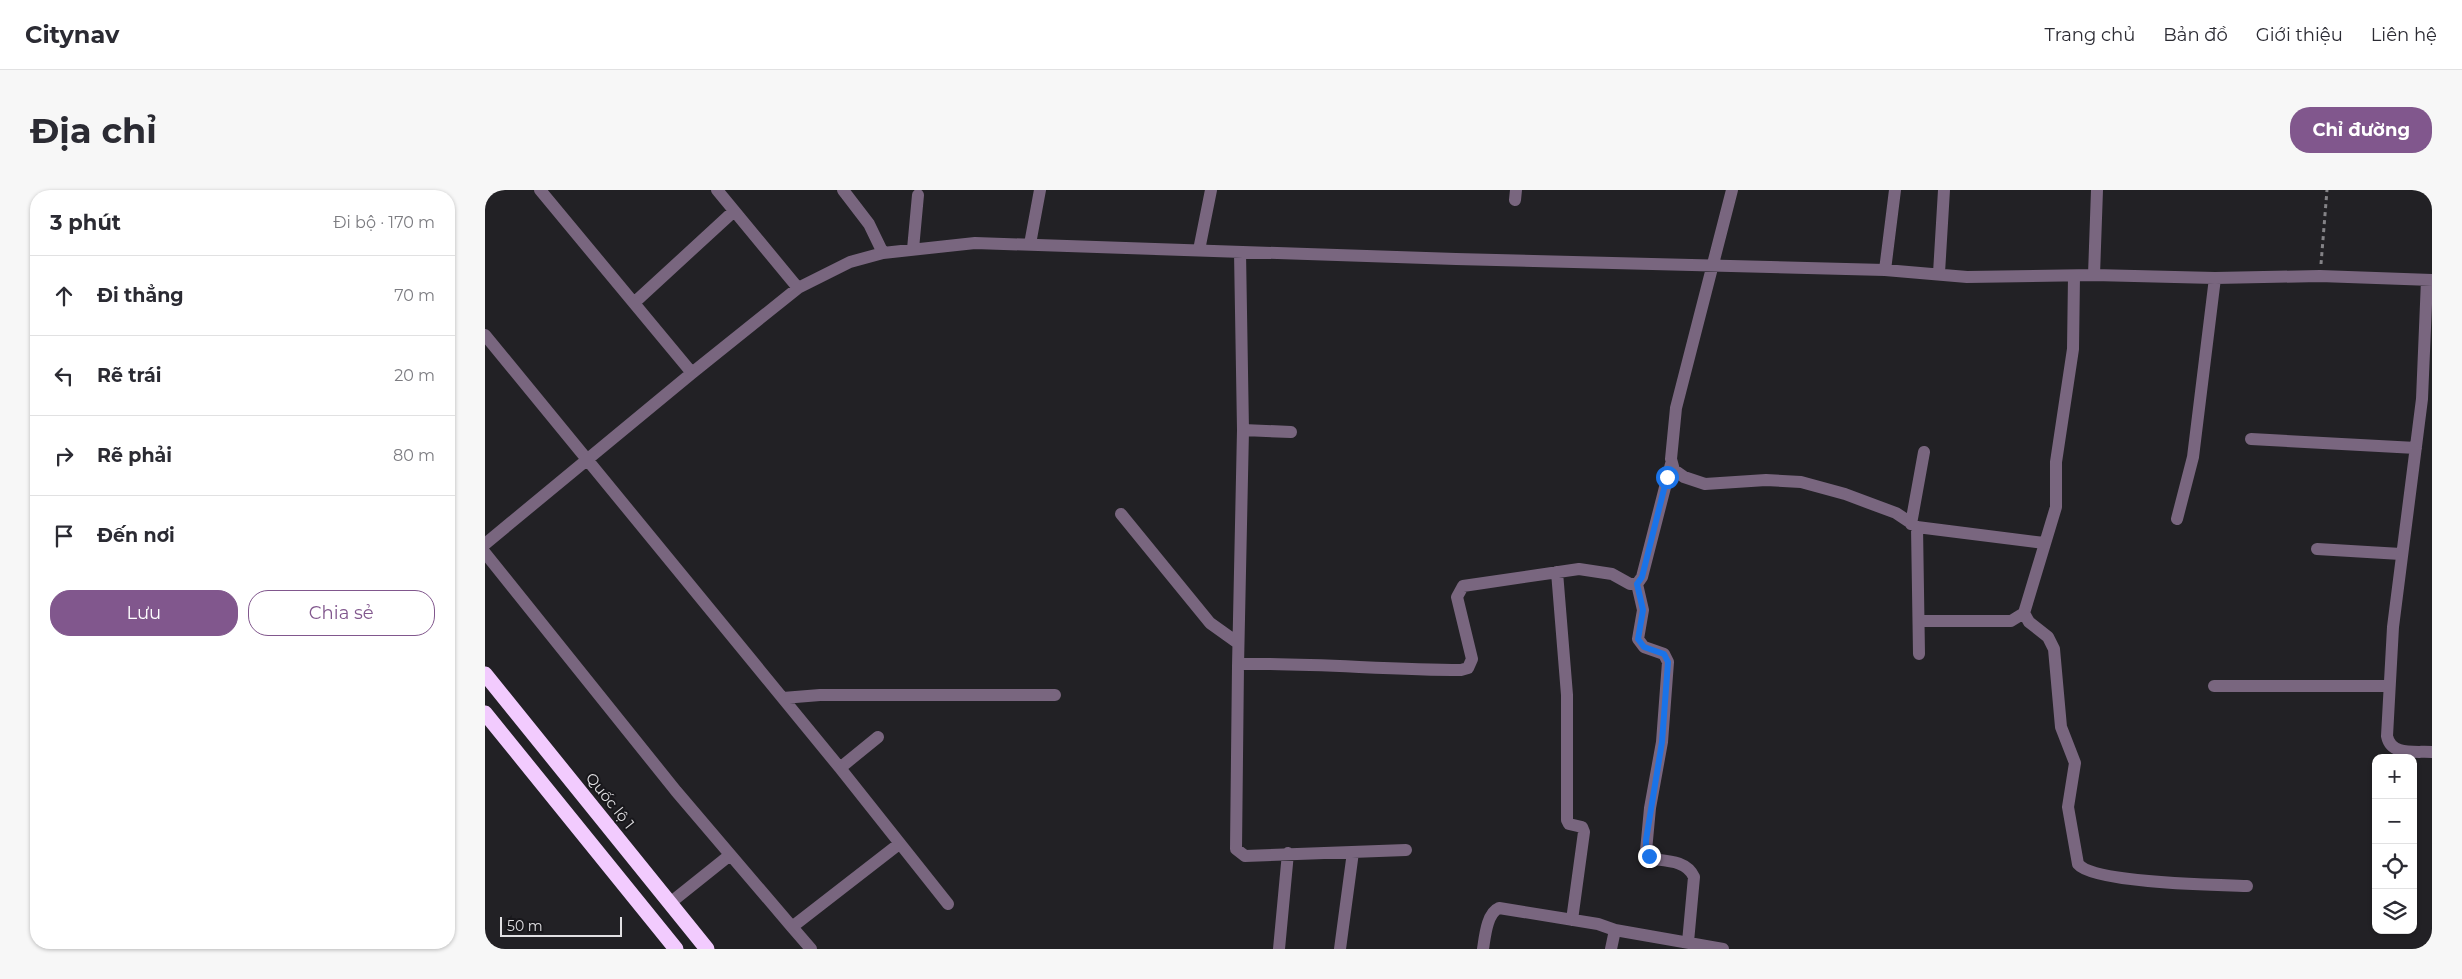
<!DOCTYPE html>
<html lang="vi">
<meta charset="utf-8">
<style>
body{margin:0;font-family:Montserrat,sans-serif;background:#f7f7f7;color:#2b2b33}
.controls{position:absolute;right:15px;bottom:15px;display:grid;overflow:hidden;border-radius:10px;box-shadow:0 1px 4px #0004}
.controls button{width:45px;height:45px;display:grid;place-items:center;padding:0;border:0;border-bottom:1px solid #e1e1e2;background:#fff;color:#2b2b33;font:25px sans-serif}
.scale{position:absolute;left:15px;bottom:12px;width:122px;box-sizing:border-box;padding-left:5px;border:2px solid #e2e1e4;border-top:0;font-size:14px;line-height:18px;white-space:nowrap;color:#e2e1e4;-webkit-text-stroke:4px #18171b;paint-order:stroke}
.stop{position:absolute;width:15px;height:15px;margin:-11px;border:4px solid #1a73e8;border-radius:50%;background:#fff}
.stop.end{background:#1a73e8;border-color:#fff;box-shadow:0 1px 5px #0008}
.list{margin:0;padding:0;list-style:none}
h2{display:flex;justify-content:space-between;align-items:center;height:65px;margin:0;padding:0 20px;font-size:21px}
h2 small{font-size:16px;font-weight:400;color:#7c7c81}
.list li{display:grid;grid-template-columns:32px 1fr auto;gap:15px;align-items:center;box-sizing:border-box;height:80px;padding:0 20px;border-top:1px solid #e1e1e2}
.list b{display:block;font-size:19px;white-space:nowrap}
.list em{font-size:16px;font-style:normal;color:#7c7c81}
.actions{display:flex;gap:10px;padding:15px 20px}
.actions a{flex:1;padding:11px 0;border:1px solid #81578d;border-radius:20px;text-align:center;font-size:18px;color:#81578d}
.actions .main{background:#81578d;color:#fff}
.icon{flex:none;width:28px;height:28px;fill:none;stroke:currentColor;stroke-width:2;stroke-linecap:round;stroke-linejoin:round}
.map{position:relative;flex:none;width:1947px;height:759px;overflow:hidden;border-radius:20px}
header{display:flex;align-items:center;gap:30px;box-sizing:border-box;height:70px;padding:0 25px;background:#fff;border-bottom:1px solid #e1e1e2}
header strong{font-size:24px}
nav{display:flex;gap:28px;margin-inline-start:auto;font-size:18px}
.intro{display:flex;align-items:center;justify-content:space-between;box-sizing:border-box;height:120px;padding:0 30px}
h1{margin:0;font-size:35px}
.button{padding:12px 22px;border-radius:20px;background:#81578d;color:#fff;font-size:18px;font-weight:700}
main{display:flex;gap:30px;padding:0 30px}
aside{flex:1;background:#fff;border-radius:20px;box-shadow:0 1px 4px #0004}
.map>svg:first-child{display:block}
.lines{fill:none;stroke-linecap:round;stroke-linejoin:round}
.path{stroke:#848387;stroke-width:3;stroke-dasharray:4 4;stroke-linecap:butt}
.minor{stroke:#79667f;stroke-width:12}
.highway{stroke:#f2cbfe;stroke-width:15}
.route{stroke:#1a73e8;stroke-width:6}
.labels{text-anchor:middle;stroke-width:4;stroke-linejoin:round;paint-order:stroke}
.street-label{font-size:15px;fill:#e2e1e4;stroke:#18171b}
</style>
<header>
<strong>Citynav</strong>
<nav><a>Trang chủ</a><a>Bản đồ</a><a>Giới thiệu</a><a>Liên hệ</a></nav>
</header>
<div class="intro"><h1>Địa chỉ</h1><a class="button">Chỉ đường</a></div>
<main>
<aside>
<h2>3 phút<small>Đi bộ · 170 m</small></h2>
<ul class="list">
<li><svg class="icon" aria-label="ahead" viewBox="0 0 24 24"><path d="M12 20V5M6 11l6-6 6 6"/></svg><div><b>Đi thẳng</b></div><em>70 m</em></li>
<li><svg class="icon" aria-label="left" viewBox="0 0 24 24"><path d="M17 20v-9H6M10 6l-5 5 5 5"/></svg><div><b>Rẽ trái</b></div><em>20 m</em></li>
<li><svg class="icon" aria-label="right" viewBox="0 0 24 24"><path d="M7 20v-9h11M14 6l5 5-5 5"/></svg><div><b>Rẽ phải</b></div><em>80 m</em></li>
<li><svg class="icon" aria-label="arrive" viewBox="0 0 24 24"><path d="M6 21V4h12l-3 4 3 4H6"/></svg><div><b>Đến nơi</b></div></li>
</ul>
<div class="actions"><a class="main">Lưu</a><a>Chia sẻ</a></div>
</aside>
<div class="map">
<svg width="1947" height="759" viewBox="0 0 1947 759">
<rect width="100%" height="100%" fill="#222125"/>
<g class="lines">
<path class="path" d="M1836 74 1842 0"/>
<path class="minor" d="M55 0 207 183
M232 0 313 98
M358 0 384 34 398 63
M1247 0 1191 218 1186 269 1189 280 1199 287 1220 294 1281 290 1316 292 1360 304 1411 323 1432 337 1559 353
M1030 10 1031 0
M545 54 555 0
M428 59 433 5
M714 60 726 0
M755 62 758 240 753 476 751 659 760 666 921 660
M1400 80 1410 0
M1454 83 1459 0
M1609 85 1612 0
M1589 86 1588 159 1571 272V317L1539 423 1544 432 1563 447 1569 459 1576 537 1590 573 1583 617 1593 674C1608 693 1733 695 1762 696
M1942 90 1937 209 1908 437 1902 546C1906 566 1929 561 1947 562
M150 112 249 21
M0 145 355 578 463 714
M758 240 806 242
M1766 249 1931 258
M636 324 725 433 753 453
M1692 329 1708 267 1730 88
M1426 334 1439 262
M1432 337 1434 464
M0 354 207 183 313 98 365 72 398 63 490 53 971 69 1400 80 1482 87 1609 85 1730 88 1835 86 1947 90
M1832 359 1916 364
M0 363 191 601 307 737 414 654
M1072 382 1082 505V630L1084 634 1097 637 1099 642 1087 730
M1152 394 1158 420 1153 449 1159 457 1179 464 1183 472 1177 552 1165 618 1161 661 1167 669C1183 671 1202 671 1209 687L1203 752
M1434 431H1526L1539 423
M753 476 758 474C831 473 903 480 976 480L983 478 987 469 972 407 978 396 1094 379 1127 384 1145 394H1152L1157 387 1186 274
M1729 496H1903
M298 508 335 505H570
M355 578 393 547
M185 713 245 665
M307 737 326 759
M1130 740 1238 759
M794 759 803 663
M855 759 868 662
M998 759C1000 746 1002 723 1014 718L1113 734 1130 740 1126 759"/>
<path class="highway" d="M0 484 222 759
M0 523 191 759"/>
</g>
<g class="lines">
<path class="route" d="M1164 666 1161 661V650L1177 552 1183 472 1179 464 1159 457 1153 449 1158 420 1152 394 1157 387 1182 287"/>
</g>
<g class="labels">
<g class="street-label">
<text transform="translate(125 611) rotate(51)" y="5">Quốc lộ 1</text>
</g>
</g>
</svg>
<div class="controls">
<button>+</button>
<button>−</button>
<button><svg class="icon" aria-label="locate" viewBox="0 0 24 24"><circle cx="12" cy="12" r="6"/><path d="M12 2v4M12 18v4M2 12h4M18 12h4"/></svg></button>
<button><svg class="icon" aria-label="layers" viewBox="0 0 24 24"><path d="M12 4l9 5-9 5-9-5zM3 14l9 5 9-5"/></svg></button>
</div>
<div class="scale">50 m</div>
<div class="stop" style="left:1182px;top:287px"></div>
<div class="stop end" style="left:1164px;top:666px"></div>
</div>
</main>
